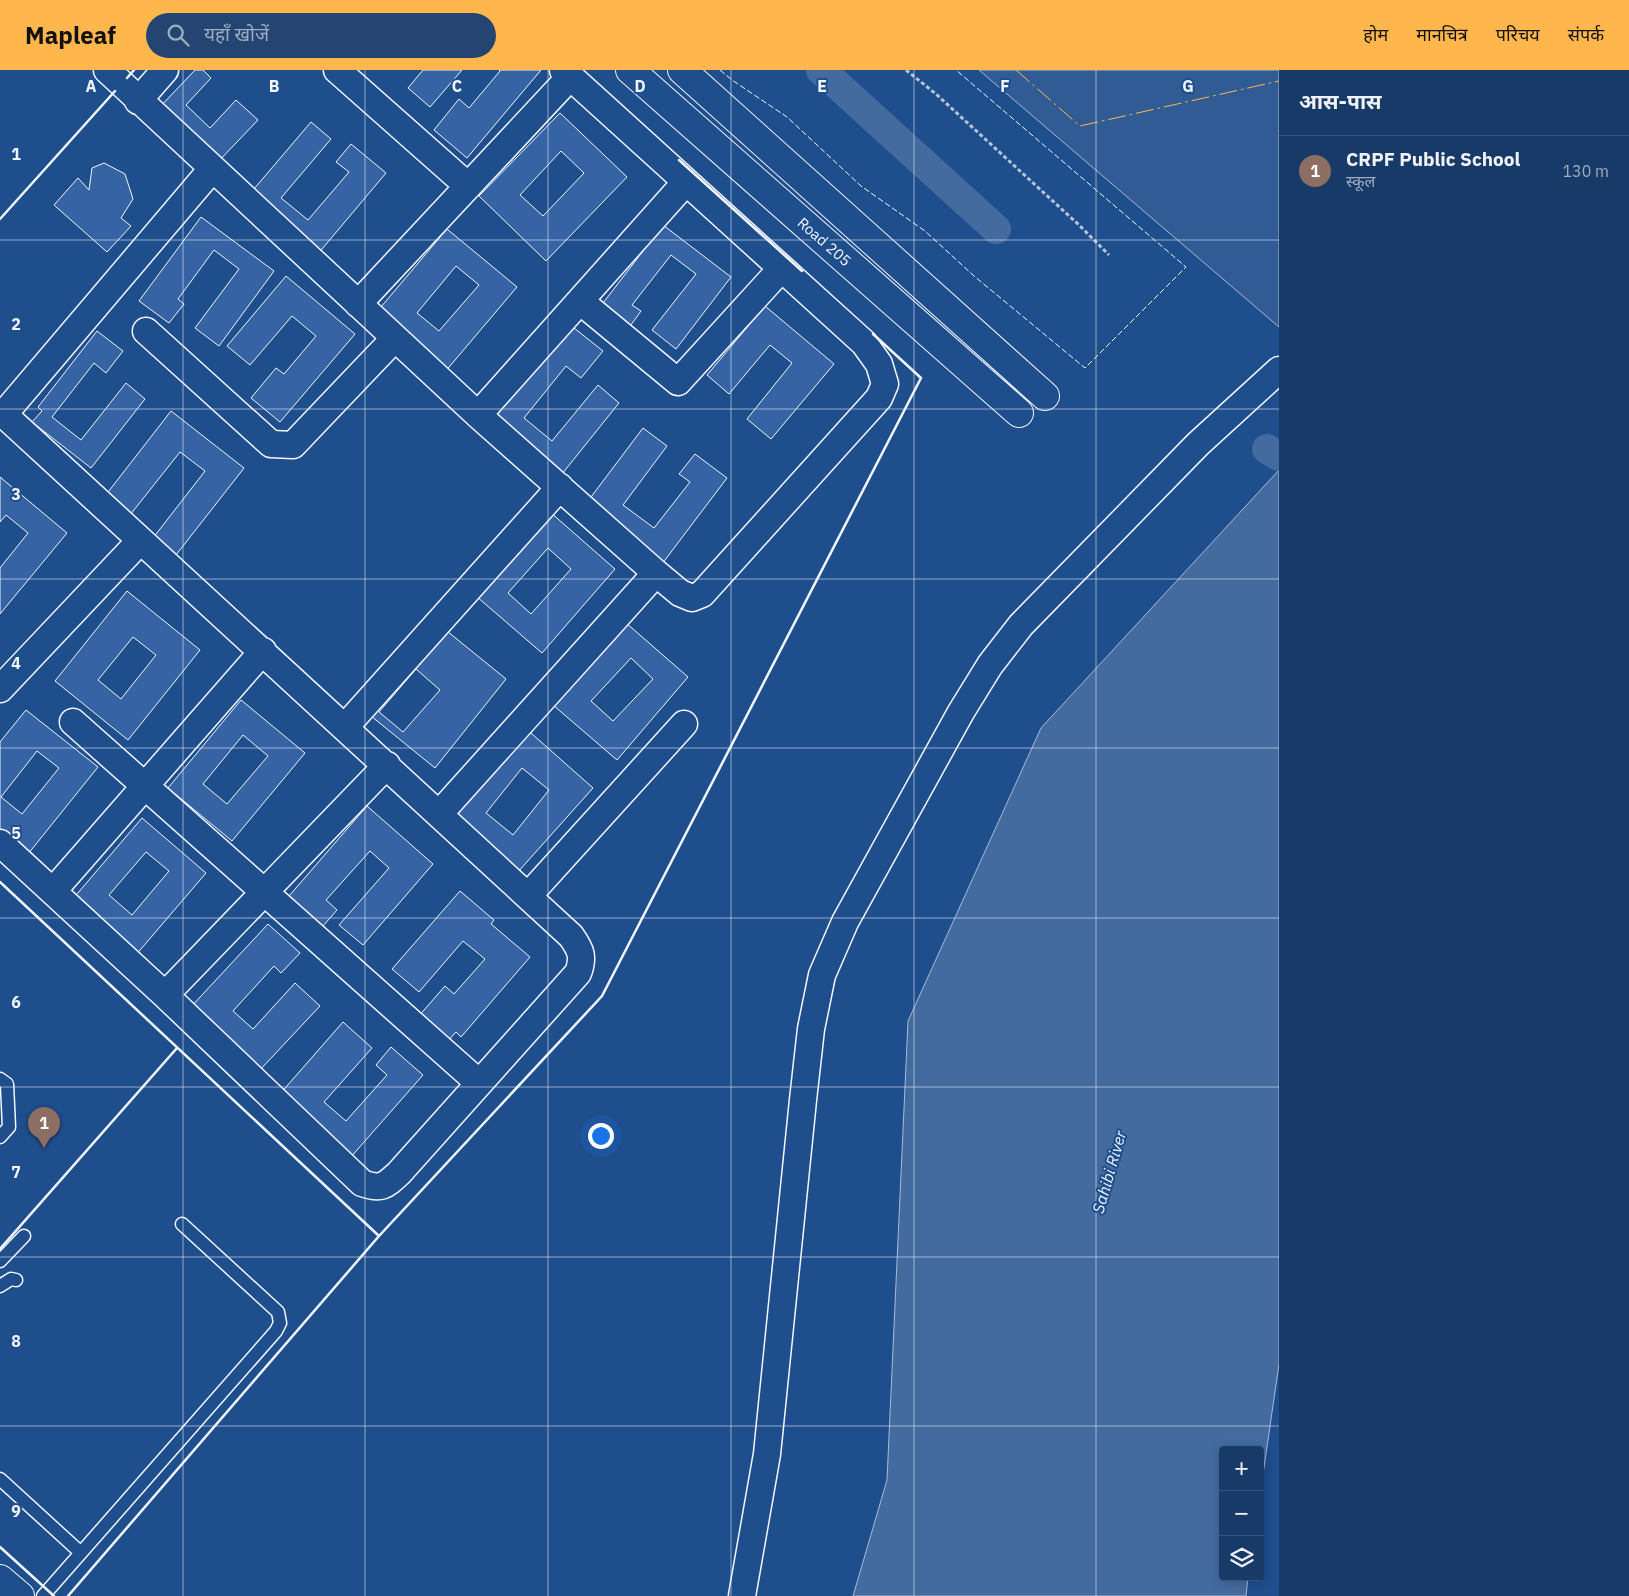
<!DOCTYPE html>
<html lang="hi">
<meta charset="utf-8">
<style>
body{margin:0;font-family:"IBM Plex Sans","Noto Sans Devanagari",sans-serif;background:#244571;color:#f1f3f6}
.controls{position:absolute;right:15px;bottom:15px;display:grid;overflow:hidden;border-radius:5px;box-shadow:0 2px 12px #0003}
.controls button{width:45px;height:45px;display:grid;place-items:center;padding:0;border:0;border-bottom:1px solid #36547d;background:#173a69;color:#f1f3f6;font:25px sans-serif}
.you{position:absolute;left:600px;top:1065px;width:18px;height:18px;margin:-12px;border:4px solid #fff;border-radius:50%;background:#1a73e8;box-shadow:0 0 0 8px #1a73e833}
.badge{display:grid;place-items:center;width:32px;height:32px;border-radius:50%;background:#ffb74d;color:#fff;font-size:16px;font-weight:700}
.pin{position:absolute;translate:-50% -41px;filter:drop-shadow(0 1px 2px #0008)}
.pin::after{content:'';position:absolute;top:26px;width:18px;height:15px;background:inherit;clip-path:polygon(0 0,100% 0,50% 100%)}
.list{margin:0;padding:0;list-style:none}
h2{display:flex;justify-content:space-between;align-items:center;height:65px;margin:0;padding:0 20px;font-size:21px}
h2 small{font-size:16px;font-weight:400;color:#9eadc0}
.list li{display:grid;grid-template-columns:32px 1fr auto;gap:15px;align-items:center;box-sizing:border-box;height:70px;padding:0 20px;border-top:1px solid #36547d}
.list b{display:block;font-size:19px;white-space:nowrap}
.list p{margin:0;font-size:16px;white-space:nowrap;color:#9eadc0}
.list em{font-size:16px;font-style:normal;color:#9eadc0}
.icon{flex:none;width:28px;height:28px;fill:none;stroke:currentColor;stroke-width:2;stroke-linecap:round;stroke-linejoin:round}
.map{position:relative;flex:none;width:1279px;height:1526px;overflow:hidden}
header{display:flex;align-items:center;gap:30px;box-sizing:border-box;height:70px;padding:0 25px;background:#ffb74d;color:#111}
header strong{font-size:24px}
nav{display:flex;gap:28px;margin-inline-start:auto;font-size:18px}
.search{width:350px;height:45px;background:#244571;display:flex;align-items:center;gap:12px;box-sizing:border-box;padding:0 18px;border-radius:28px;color:#9eadc0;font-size:19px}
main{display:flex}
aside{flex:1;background:#173a69}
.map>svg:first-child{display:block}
.built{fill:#305b95;stroke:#a8bbd7}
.water{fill:#446ba0;stroke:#a8bbd7}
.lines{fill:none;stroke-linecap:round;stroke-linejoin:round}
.canal{stroke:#446ba0;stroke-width:30}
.building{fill:#3563a3;stroke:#f2f6ff;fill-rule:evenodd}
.service-casing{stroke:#f2f6ff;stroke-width:15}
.minor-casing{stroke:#f2f6ff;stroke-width:29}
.tertiary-casing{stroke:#f2f6ff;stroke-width:30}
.path{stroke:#b3c4dc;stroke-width:3;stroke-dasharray:4 2.5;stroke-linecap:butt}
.service{stroke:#1f4e8c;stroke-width:12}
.minor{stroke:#1f4e8c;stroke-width:26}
.tertiary{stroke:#1f4e8c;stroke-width:28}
.fence{stroke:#f2f6ff;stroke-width:1;stroke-dasharray:6 2.5;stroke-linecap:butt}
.wall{stroke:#f2f6ff;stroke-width:2.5}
.power{stroke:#ffb74d;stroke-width:1;stroke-dasharray:18 4 2.5 4;stroke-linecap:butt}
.grid{fill:none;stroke:#f2f6ff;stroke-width:1;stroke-opacity:0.55}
.labels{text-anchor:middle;stroke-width:4;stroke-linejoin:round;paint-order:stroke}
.street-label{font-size:15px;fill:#f2f6ff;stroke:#1f4e8c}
.water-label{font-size:16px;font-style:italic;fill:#f2f6ff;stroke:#1f4e8c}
.grid-label{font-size:16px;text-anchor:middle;font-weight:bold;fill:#f2f6ff;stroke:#1f4e8c;stroke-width:4;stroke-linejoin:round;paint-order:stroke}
</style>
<header>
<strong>Mapleaf</strong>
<div class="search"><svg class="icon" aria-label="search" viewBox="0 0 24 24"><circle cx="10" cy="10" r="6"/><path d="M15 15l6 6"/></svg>यहाँ खोजें</div>
<nav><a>होम</a><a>मानचित्र</a><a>परिचय</a><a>संपर्क</a></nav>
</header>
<main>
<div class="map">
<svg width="1279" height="1526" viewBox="0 0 1279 1526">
<rect width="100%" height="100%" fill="#1f4e8c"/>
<path class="built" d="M979 0H1279V257Z"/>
<path class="water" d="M1279 400V1294L1260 1425V1380H1223V1507H1248L1246 1526H853L887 1410 908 951 1041 658Z"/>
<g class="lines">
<path class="canal" d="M821 0 996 159
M1267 379 1279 386"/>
</g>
<path class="building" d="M195 0H203L211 8 186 35 210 58 236 30 258 50 215 95 157 40Z
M423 0H462L430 37 408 18Z
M499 0H541L467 88 434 60 459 29 469 38 500 1Z
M560 43 627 107 546 191 479 126ZM561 81 584 103 543 146 520 125Z
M311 52 331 69 281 128 308 150 349 102 336 92 351 74 386 103 317 185 248 126Z
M104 93 125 104 133 129 121 148 131 156 107 182 54 135 78 108 89 120 92 98Z
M201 147 274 201 219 276 195 258 239 199 214 180 178 229 184 234 169 253 139 231Z
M663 155 731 207 676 279 652 260 696 204 671 185 632 235 641 241 628 259 600 237Z
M447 159 517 217 444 303 375 244ZM456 196 479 215 439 261 417 243Z
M286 206 355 264 280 352 251 328 276 298 284 304 316 266 292 246 250 295 227 276Z
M765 236 834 294 771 369 747 349 792 293 770 275 729 324 707 305Z
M564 250 603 281 581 308 566 296 524 348 552 371 598 315 619 333 562 404 487 344Z
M97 261 123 281 106 303 94 293 52 347 81 370 126 313 145 329 91 398 32 352 42 341 38 337Z
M171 341 244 398 176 485 153 468 205 401 180 382 130 445 105 426Z
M643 358 667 376 623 435 654 458 690 412 679 404 695 384 727 408 662 494 585 435Z
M0 407 67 463 0 544V498L28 463 6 445 0 452Z
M550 442 615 499 542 583 476 526ZM548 478 571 499 531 544 508 523Z
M127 521 200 580 128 670 55 611ZM133 567 156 585 121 629 98 610Z
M625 552 688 607 617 690 553 635ZM631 588 653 609 613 651 591 631Z
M442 557 506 609 435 698 371 646ZM416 599 440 620 403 662 379 642Z
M241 630 305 683 232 771 168 718ZM243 665 268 686 227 734 203 714Z
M26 640 98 697 28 784 0 762V672ZM37 681 59 698 22 744 1 727Z
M523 656 593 718 517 803 448 742ZM522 698 549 720 513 765 486 743Z
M367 736 433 794 363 875 339 855 389 798 370 781 326 830 337 840 323 856 289 826Z
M142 748 206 803 135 886 71 831ZM146 782 169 801 132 845 109 825Z
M460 821 494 850 491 854 530 887 461 967 456 962 447 972 418 947 445 916 454 924 485 889 463 871 419 922 392 899Z
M268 854 300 883 281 903 274 896 233 941 253 959 295 913 320 936 258 1002 189 939Z
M343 952 372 978 324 1032 346 1051 387 1005 376 995 391 977 423 1005 350 1088 279 1025Z"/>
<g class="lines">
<defs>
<path id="service" d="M0 1009 7 1014 9 1057 0 1067
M0 1191 24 1166
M0 1216 11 1209 16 1210
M0 1409 81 1483
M43 1526 276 1261 280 1253 278 1242 182 1154"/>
<path id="minor" d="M107 0 478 345 656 503 440 743
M337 0 468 116
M563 0 864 273 879 294 885 314 879 328 702 524 692 528 680 523 656 503
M138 31 165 0
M580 231 678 312 781 199
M358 234 570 7
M146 261 271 374 293 375 395 268
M0 341 571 866C581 880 584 887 578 903L399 1103C385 1116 381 1120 362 1113L165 925 0 773
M4 344 212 99
M478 345 685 113
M0 619 140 471
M73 652 479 1013
M346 656 560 417
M53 821 263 581
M528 826 684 654
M165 925 387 695
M742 1526 767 1384 803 1030 811 959 822 905 845 852 961 642 990 595 1021 555 1198 374 1279 300"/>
<path id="tertiary" d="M630 0 1019 343
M682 0 1045 326
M0 1509 20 1526"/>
</defs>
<use href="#service" class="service-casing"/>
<use href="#minor" class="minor-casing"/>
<use href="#tertiary" class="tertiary-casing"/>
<path class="path" d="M906 0 936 24 1079 155 1109 185"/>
<use href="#service" class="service"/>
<use href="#minor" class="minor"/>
<use href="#tertiary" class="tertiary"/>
<path class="fence" d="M720 0 732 10 787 47 861 116 925 161 974 206 1085 298 1186 197 956 0"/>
<path class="wall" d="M127 8 134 0
M679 90 802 201
M0 149 115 21
M0 812 379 1166 602 926 921 308 873 264
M0 1179 177 978 179 979
M0 1477 54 1526
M68 1526 379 1166 378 1165"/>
<path class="power" d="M1016 0 1080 56 1279 11"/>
</g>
<path class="grid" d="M183 0V1526M365 0V1526M548 0V1526M731 0V1526M914 0V1526M1096 0V1526M0 170H1279M0 339H1279M0 509H1279M0 678H1279M0 848H1279M0 1017H1279M0 1187H1279M0 1356H1279"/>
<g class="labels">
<g class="street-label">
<text transform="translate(824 172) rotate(41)" y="5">Road 205</text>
</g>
<g class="water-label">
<text transform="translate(1109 1102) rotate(-74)" y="6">Sahibi River</text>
</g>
</g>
<g class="grid-label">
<text x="91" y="22">A</text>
<text x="274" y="22">B</text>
<text x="457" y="22">C</text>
<text x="640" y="22">D</text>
<text x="822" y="22">E</text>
<text x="1005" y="22">F</text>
<text x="1188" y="22">G</text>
<text x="16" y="90">1</text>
<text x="16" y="260">2</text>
<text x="16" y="430">3</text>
<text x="16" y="599">4</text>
<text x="16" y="769">5</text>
<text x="16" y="938">6</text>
<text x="16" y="1108">7</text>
<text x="16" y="1277">8</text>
<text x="16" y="1447">9</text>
</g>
</svg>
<div class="controls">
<button>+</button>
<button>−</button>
<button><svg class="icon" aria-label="layers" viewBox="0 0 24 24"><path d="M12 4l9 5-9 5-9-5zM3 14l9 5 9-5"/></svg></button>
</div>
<div class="you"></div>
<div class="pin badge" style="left:44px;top:1078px;background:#8d6e63">1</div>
</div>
<aside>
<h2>आस-पास<small></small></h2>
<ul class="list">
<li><span class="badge" style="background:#8d6e63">1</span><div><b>CRPF Public School</b><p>स्कूल</p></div><em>130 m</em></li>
</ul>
</aside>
</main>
